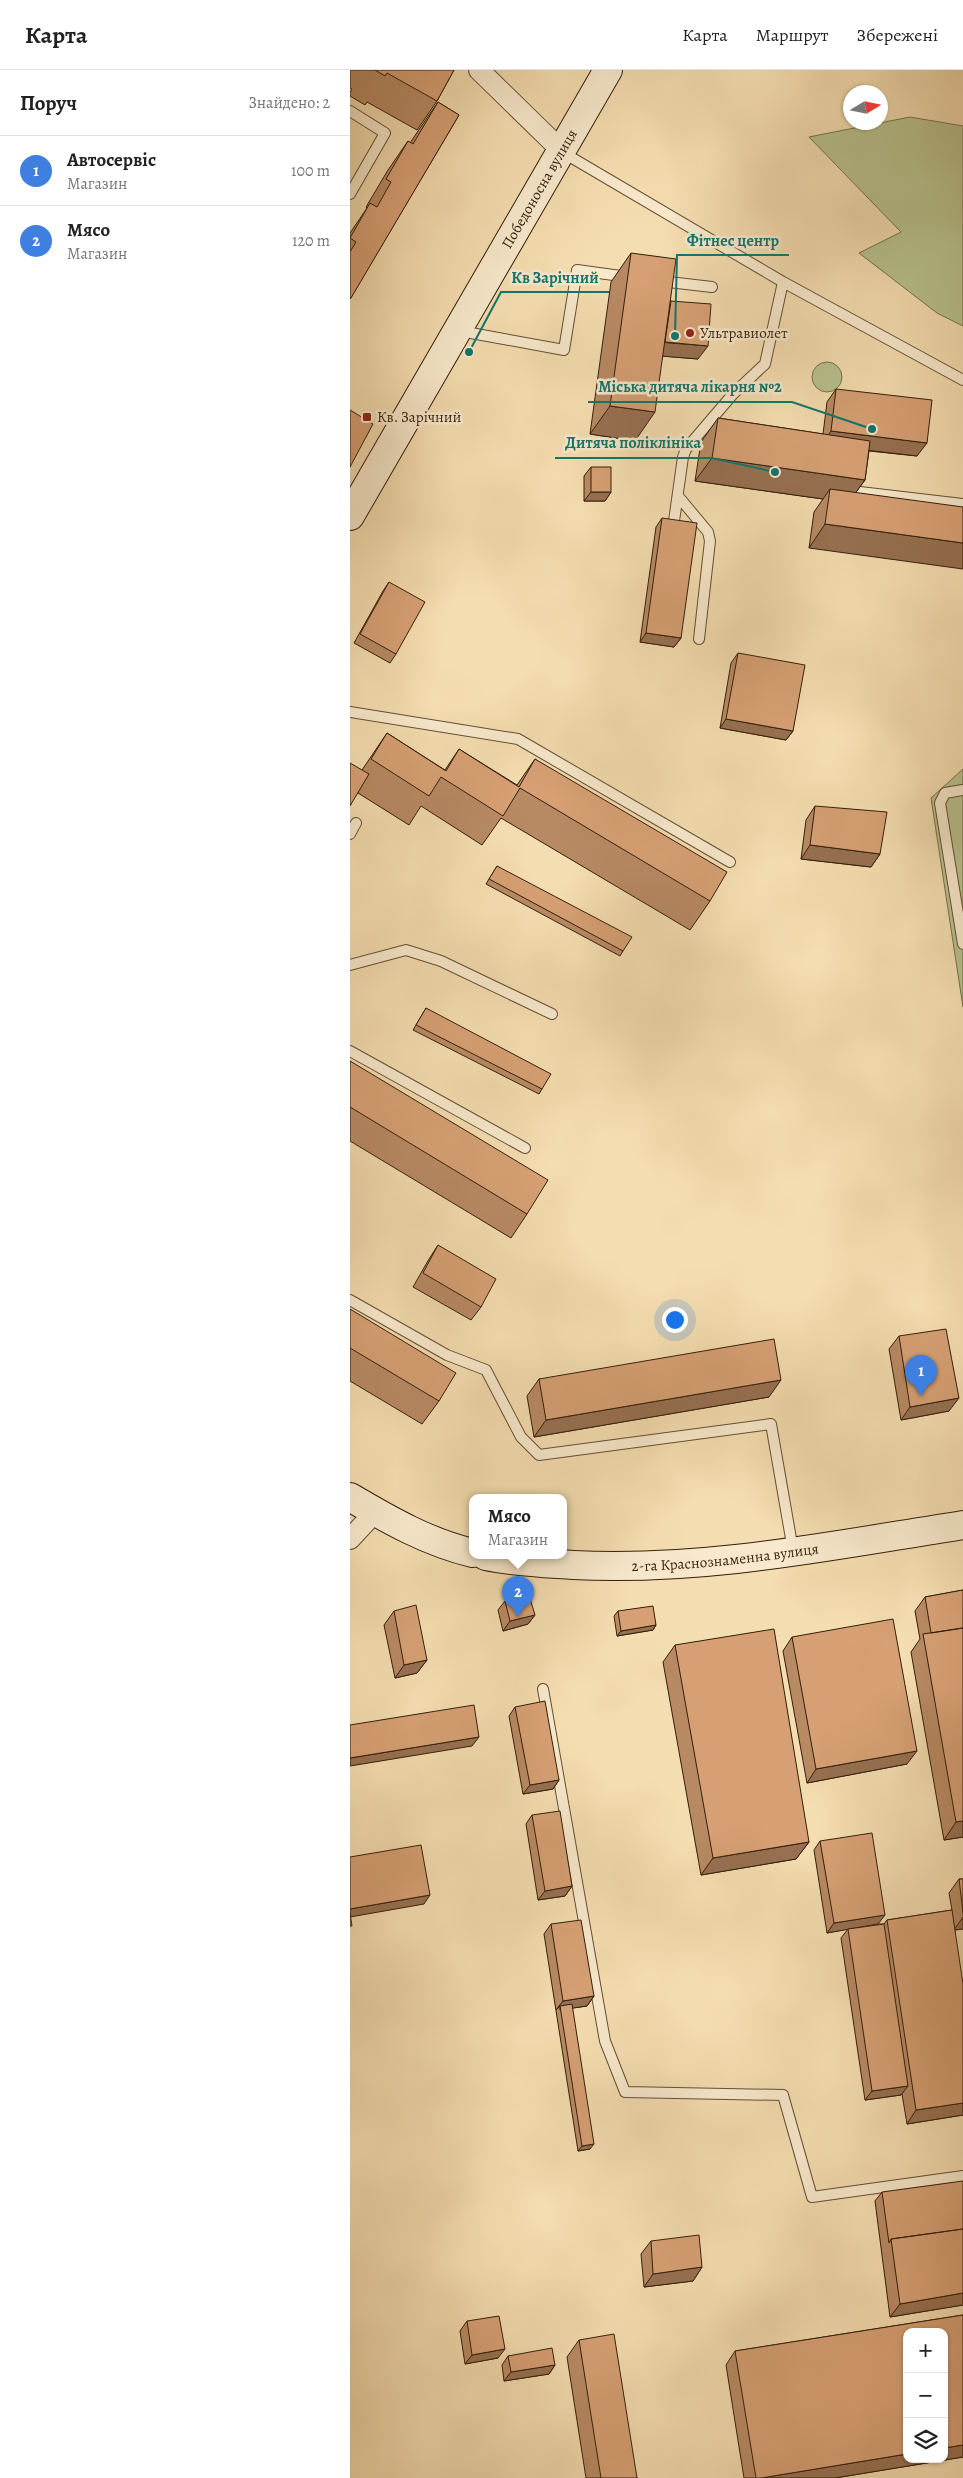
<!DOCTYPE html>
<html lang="uk">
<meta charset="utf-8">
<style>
body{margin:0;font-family:Alegreya,serif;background:#f6f6f6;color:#222}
.controls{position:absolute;right:15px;bottom:15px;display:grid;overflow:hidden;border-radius:10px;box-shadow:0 1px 4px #0004}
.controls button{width:45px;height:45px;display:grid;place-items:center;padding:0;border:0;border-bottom:1px solid #e0e0e0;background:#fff;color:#222;font:25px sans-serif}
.compass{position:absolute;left:493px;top:15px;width:45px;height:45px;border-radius:50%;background:#fff;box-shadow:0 1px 4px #0004;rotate:80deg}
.you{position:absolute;left:324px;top:1249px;width:18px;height:18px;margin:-12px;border:4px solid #fff;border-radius:50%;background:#1a73e8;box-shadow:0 0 0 8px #1a73e833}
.badge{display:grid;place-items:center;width:32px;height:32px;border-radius:50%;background:#8f2418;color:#fff;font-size:16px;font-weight:700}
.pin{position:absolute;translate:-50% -41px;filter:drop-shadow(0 1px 2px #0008)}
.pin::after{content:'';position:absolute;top:26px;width:18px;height:15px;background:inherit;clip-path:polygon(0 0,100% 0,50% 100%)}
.popup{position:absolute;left:119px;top:1424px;width:98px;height:65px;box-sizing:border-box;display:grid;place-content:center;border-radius:10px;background:#fff;filter:drop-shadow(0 1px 4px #0005);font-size:16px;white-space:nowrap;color:#767676}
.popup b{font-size:19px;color:#222}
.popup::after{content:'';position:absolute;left:50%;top:100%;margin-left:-10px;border:10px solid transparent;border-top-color:#fff}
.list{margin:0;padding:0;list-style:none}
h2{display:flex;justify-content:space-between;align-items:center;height:65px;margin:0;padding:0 20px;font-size:21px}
h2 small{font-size:16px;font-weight:400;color:#767676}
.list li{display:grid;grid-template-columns:32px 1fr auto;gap:15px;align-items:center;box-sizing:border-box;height:70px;padding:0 20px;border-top:1px solid #e0e0e0}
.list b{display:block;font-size:19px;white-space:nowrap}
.list p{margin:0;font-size:16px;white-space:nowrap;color:#767676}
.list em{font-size:16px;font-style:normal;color:#767676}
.icon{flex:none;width:28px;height:28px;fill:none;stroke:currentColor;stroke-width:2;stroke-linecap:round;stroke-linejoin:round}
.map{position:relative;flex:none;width:613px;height:2408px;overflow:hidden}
header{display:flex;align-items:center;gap:30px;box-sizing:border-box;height:70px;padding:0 25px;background:#fff;border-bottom:1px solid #e0e0e0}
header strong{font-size:24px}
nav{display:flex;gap:28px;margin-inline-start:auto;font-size:18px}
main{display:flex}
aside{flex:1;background:#fff}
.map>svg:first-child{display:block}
.green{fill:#b8c28e;stroke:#76704c}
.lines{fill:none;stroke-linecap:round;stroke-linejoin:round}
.lane-casing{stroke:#634e34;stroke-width:12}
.street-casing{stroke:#634e34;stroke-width:22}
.secondary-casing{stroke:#331e0b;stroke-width:30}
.lane{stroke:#f8e9cc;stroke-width:10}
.street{stroke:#f8e9cc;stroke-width:20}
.secondary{stroke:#f8e9cc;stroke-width:28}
.wall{fill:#b88a64;stroke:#331e0b}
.shaded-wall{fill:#967051;stroke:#331e0b}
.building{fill:#d6a074;stroke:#331e0b}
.poi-dot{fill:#8f2418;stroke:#f8e9cc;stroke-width:2}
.labels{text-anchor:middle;stroke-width:5;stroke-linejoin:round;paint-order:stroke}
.street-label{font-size:15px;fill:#331e0b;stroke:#f8e9cc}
.poi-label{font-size:15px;fill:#331e0b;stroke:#f8e9cc;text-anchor:start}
.leader{fill:none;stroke:#0f766e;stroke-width:2}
.callout-dot{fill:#0f766e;stroke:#f8e9cc;stroke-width:2}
.callout-label{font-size:16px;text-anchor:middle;font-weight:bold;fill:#0f766e;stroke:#f8e9cc;stroke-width:5;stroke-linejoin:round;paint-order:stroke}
</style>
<header>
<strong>Карта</strong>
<nav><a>Карта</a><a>Маршрут</a><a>Збережені</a></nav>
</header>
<main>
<aside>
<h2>Поруч<small>Знайдено: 2</small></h2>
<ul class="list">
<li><span class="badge" style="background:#3f7fe0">1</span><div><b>Автосервіс</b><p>Магазин</p></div><em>100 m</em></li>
<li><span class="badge" style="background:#3f7fe0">2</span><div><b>Мясо</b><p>Магазин</p></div><em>120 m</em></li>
</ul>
</aside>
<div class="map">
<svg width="613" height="2408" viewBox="0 0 613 2408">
<rect width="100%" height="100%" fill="#f4ddb0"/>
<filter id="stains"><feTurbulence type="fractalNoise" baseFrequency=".004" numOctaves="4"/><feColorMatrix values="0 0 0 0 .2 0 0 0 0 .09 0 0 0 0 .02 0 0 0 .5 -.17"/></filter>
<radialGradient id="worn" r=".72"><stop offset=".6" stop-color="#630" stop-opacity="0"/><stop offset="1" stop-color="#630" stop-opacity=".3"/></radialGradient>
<path class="green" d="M560 47 613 56V256L587 243 509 183 551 162 459 67Z
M462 307a15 15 0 1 1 30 0a15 15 0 1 1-30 0Z
M613 699V937L581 728Z"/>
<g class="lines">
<defs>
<path id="lane" d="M0 41 35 63 0 124
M212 82 433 212 613 310
M310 211 362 217
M110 261 214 280 227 200 278 207
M510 422 613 434
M328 426 358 462 360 471 349 569
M324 451 333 387 336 379 383 324 415 294 433 212
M0 642 168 669 380 792
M613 720 595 723 590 733 613 874
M0 764 6 753
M0 895 56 880 91 891 202 944
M0 981 175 1078
M0 1230 97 1285 136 1300 171 1367 189 1385 421 1354 443 1480
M193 1619 255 1971 275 2022 433 2025 462 2127 613 2106"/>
<path id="street" d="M129 0 212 81
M0 1469 25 1442"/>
<g id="secondary">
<path id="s1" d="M0 446 258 0"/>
<path d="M0 1427C39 1450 79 1473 123 1483"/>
<path id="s2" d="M136 1486C165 1492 194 1493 223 1495 354 1502 484 1475 613 1455"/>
</g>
</defs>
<use href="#lane" class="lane-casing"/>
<use href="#street" class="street-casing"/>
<use href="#secondary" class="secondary-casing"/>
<use href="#lane" class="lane"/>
<use href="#street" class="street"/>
<use href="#secondary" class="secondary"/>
</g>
<path class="wall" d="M0 0H104L87 31 67 60 17 32 15 35 0 26V22L2 19 0 18Z
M88 32 109 45 0 229V163L17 138 16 137 38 100 58 71 60 73 68 61Z
M281 183 321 231 348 289 313 286 285 371 240 364 261 212Z
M486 319 567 386 519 381 515 410 506 422 459 478 464 442 473 429 345 411 351 372 368 348 473 364 477 332Z
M241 397 261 422 255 431H234V406Z
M312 448 331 568 324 577 290 572 306 457Z
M39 512 46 584 40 593 4 573 33 521Z
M388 583 443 661 436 670 370 658 381 593Z
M37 663 95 700 109 679 167 715 185 689 360 831 340 860 151 748 132 775 71 736 59 755 8 723 12 700Z
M465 736 530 784 521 797 451 789 456 750Z
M147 796 273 881 270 886 136 814Z
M76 938 192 1019 189 1024 63 960Z
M0 991 177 1144 161 1168 0 1071Z
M88 1175 131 1237 121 1250 63 1217 79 1189Z
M0 1239 89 1331 72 1354 0 1311Z
M549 1266 599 1341 551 1350 539 1279Z
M189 1309 419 1327 184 1367 177 1326Z
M613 1520V1767L594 1770 561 1582 570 1569 565 1541 575 1527Z
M155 1531 185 1545 178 1554 153 1561 148 1540Z
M44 1541 77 1590 67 1603 45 1608 34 1555Z
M268 1541 306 1555 303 1560 267 1566 264 1546Z
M442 1567 557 1694 457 1713 433 1581Z
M325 1575 459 1772 446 1789 351 1805 313 1592Z
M165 1637 209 1710 203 1719 173 1724 159 1646Z
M182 1745 222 1816 215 1826 188 1830 176 1754Z
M470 1771 528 1854H534L537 1850 602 1840 599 1823 609 1809H613V1859L605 1860 613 2045 557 2054 552 2024 551 2025 515 2030 491 1868 498 1859 477 1863 464 1780Z
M201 1854 244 1926 237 1936 222 1938 240 2079 228 2081 194 1864Z
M532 2122 613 2235 540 2247 525 2131Z
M301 2171 352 2197 343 2211 294 2217 291 2184Z
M613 2245V2387L485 2408H394L376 2295 385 2281Z
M117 2251 148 2288 115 2294 110 2261Z
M229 2270 287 2408H236L217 2287Z
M158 2286 205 2295 199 2304 154 2311 152 2295Z"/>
<path class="shaded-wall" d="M308 272 358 276 348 289 298 285Z
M260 336 305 342 285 371 240 364Z
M481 361 577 373 567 386 472 375Z
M362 388 515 410 498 433 480 419 473 429 345 411Z
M241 422H261L255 431H234Z
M475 454 613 473V499L459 478Z
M296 563 331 568 324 577 290 572Z
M376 649 443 661 436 670 370 658Z
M460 775 530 784 521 797 451 789Z
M431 1310 419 1327 184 1367 196 1350Z
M609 1328 599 1341 551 1350 560 1337Z
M185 1545 178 1554 153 1561 160 1551Z
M306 1555 303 1560 267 1566 271 1561Z
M77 1590 67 1603 45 1608 54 1595Z
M129 1667 122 1676 0 1696V1688Z
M567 1681 557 1694 457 1713 466 1699Z
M209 1710 203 1719 173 1724 180 1715Z
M613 1751V1767L594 1770 606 1752Z
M459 1772 446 1789 351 1805 363 1788Z
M222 1816 215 1826 188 1830 195 1821Z
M80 1825 74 1834 0 1847V1839Z
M535 1845 528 1854 477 1863 484 1853Z
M613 1847V1859L604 1860Z
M244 1926 237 1936 210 1940V1936L206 1940 213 1931Z
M558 2016 551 2025 515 2030 522 2021Z
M613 2033V2045L557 2054 566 2040Z
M244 2074 240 2079 228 2081 232 2076Z
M352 2197 343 2211 294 2217 303 2204Z
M613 2223V2235L540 2247 550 2234Z
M155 2279 148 2288 115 2294 122 2285Z
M205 2295 199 2304 154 2311 161 2302Z
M613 2375V2387L485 2408H411L557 2384V2389H594V2378Z"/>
<path class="building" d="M25 0H104L87 31 37 3 35 6Z
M88 32 109 45 1 228 0 227V182L6 172 0 168 20 133 27 137 41 112 36 109 58 71 63 74Z
M281 183 326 189 305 342 260 336Z
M321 231 361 234 358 276 315 272Z
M486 319 582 330 577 373 481 361Z
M0 340 23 354 0 397Z
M368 348 520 371 515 410 362 388Z
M241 397H261V422H241Z
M480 419 613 437V473L475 454Z
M312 448 347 453 331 568 296 563Z
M39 512 75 532 46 584 10 564Z
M388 583 455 595 443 661 376 649Z
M37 663 96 701 109 679 169 717 185 689 377 802 360 831 170 718 153 746 91 707 79 726 21 689Z
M0 693 19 704 0 736Z
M465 736 537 742 530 784 460 775Z
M147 796 282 867 273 881 139 809Z
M76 938 201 1004 192 1019 66 955Z
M0 991 198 1110 177 1144 0 1037Z
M88 1175 146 1209 131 1237 73 1203Z
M0 1239 106 1303 89 1331 0 1278Z
M596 1259 609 1328 560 1337 549 1266Z
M424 1269 431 1310 196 1350 189 1309Z
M613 1520V1558L581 1563 575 1527Z
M179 1525 185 1545 160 1551 155 1531Z
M66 1535 77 1590 54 1595 44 1541Z
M303 1536 306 1555 271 1561 268 1541Z
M543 1549 567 1681 466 1699 442 1567Z
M613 1558V1751L606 1752 573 1564Z
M424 1559 459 1772 363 1788 325 1575Z
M195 1631 209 1710 180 1715 165 1637Z
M124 1635 129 1667 0 1688V1655Z
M210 1741 222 1816 195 1821 182 1745Z
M522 1763 535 1845 484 1853 470 1771Z
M71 1775 80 1825 0 1839V1787Z
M609 1809H613V1842Z
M602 1840 613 1914V2033L566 2040 537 1850Z
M0 1843 2 1856H0Z
M231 1850 244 1926 213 1931 201 1854Z
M534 1854 558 2016 522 2021 498 1859Z
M222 1934 244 2074 232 2076 210 1936Z
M613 2111V2159L541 2169 539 2173 532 2122Z
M613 2159V2223L550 2234 541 2169Z
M349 2165 352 2197 303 2204 301 2171Z
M613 2245V2375L594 2378V2262H557V2384L411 2408H406L385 2281Z
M149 2246 155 2279 122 2285 117 2251Z
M264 2264 287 2408H251L229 2270Z
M202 2278 205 2295 161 2302 158 2286Z"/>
<g class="poi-dot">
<circle cx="340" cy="263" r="5"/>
<rect x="12" y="342" width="10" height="10" rx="2.5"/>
</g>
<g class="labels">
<g class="street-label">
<text dy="5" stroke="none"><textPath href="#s1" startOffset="378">Победоносна вулиця</textPath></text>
<text dy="5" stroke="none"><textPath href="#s2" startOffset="240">2-га Краснознаменна вулиця</textPath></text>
</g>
<g class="poi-label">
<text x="350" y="268">Ультравиолет</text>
<text x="27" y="352">Кв. Зарічний</text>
</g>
</g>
<path class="leader" d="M325 266L327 185H439M119 282L151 222H259M522 359L442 332H238M425 402L361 388H205"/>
<g class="callout-dot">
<circle cx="325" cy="266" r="5"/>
<circle cx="119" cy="282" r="5"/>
<circle cx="522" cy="359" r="5"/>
<circle cx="425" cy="402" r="5"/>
</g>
<g class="callout-label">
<text x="383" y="176">Фітнес центр</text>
<text x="205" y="213">Кв Зарічний</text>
<text x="340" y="322">Міська дитяча лікарня №2</text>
<text x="283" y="378">Дитяча поліклініка</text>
</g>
<rect width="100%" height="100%" filter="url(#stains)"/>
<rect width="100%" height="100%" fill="url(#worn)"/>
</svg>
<div class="controls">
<button>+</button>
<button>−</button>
<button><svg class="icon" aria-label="layers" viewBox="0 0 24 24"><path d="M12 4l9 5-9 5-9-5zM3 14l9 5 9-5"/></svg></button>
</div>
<svg class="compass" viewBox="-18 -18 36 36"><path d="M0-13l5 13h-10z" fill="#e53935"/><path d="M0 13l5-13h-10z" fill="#767676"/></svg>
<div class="you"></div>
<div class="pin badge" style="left:571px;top:1326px;background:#3f7fe0">1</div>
<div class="pin badge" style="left:168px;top:1547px;background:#3f7fe0">2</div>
<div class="popup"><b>Мясо</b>Магазин</div>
</div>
</main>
